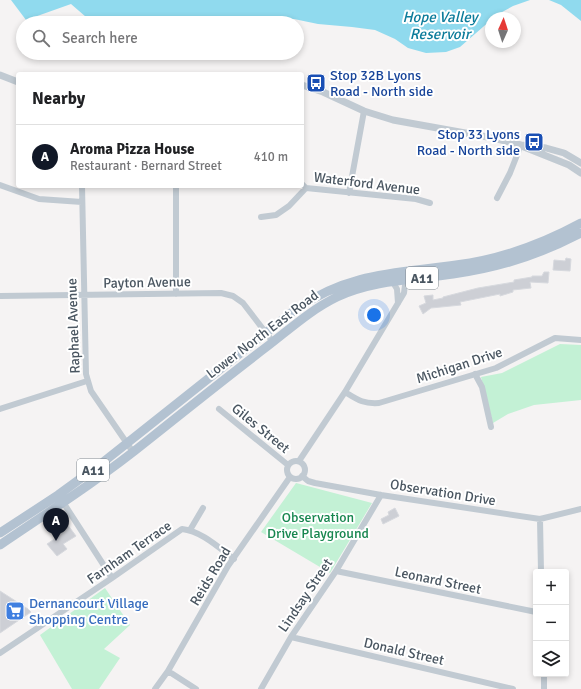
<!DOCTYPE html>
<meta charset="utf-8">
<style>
body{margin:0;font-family:Signika,sans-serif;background:#f6f6f6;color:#202124}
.controls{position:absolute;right:12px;bottom:12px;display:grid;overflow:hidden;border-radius:4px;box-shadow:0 2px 6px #0003}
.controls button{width:36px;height:36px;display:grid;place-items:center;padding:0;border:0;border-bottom:1px solid #e0e0e0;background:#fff;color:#202124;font:20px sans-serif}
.compass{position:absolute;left:485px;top:12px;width:36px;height:36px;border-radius:50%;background:#fff;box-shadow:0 2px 6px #0003;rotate:3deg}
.you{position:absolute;left:374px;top:315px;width:14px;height:14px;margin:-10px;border:3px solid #fff;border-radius:50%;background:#1a73e8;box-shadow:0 0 0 6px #1a73e833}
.badge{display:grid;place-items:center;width:26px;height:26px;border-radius:50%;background:#111827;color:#fff;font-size:13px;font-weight:700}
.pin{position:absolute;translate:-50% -33px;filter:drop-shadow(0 1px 2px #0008)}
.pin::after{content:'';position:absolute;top:21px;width:14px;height:12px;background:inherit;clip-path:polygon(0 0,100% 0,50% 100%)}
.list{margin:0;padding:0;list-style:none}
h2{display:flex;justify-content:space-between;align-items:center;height:52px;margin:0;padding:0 16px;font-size:17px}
h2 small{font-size:13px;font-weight:400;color:#757577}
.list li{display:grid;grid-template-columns:26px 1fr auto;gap:12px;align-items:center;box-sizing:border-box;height:64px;padding:0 16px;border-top:1px solid #e0e0e0}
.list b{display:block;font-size:15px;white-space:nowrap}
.list p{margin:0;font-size:13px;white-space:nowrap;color:#757577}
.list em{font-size:13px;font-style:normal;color:#757577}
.icon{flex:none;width:22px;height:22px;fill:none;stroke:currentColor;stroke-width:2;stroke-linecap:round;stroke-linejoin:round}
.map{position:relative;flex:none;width:581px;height:689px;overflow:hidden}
.search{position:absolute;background:#fff;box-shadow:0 2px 6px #0003;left:16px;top:16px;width:288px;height:44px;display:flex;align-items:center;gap:10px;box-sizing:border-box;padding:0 14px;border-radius:22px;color:#757577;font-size:15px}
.panel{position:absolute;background:#fff;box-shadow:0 2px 6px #0003;left:16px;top:72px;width:288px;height:116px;border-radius:4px}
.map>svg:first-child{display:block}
.green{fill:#c3f1d5}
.water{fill:#90daee}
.building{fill:#cdcfd5;stroke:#d7d9de}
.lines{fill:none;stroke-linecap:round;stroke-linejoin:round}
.minor{stroke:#c1cad2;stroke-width:6}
.tertiary{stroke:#c1cad2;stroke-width:7}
.primary{stroke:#b3c2d1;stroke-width:9}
.labels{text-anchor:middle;stroke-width:4;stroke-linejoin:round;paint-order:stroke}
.shield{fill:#fff;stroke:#808990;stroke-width:1}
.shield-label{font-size:13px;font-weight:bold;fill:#4a5661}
.transit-label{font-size:14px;fill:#164399;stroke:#fff;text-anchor:start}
.street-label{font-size:14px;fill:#4a5661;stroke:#fff}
.park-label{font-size:14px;fill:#17864f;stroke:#fff}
.shop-label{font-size:14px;fill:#366cbe;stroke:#fff;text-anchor:start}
.water-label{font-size:15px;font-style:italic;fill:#0c7c9b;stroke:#fff}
</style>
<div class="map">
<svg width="581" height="689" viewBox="0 0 581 689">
<rect width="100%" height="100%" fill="#f5f3f3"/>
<path class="green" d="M560 344 581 345V400L534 405 508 414 493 423 481 377 502 373Z
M296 483 372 503 330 573 261 532Z
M105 588 130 625 104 649 120 658 99 689H72L40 635Z"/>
<path class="water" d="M11 0H530L513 6 491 18V20L460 47 446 52 426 53 408 48 395 39 375 30 352 27 318 24 294 19 262 20 246 23H99L86 17 71 4 26 20Z
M549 0H581V21L561 5Z"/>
<path class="building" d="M566 258 571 259 570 271 553 270 554 260 565 261Z
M544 272H549L548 283 530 282 531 288 513 290V292L500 296V294L460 302 461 305 431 308 423 314 419 306 426 303 424 296 433 295V300L443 298V297L478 288 514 282V280L532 277V276H542Z
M395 508 399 516 383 524 381 519 389 515 388 512Z
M67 524 76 536 63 544 67 549 57 556 47 544 59 536 56 530Z
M0 591 28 609 31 612 0 633Z"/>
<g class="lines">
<path class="minor" d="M302 184 306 188 416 199 430 203
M0 185 39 199 82 202
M82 186 86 374 91 391 133 452
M176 186V294
M349 193 364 111
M497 198 510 173 521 145
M261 217 276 215 289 206 306 188
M392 281 397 289 398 303
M0 296 221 293 233 296 243 303 273 342
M475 374 482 387 491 427
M345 392C358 400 363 404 379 403L496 368 555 338 581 340
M0 409 87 381
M219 409 288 465
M299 461 345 392 404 293 406 277
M287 470a9 9 0 1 1 18 0a9 9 0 1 1-18 0Z
M302 476 308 481 315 483 381 495 540 519 581 509
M61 499 112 578
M540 519 541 572
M190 530 203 508
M336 571 536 612
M291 637 513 689
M0 653 112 578 182 529C201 531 218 547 234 559
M168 671 196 689
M544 674V689
M155 689 168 671 228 566 290 477
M261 689 291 637 336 571 381 495"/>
<path class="tertiary" d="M0 75 18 82
M302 85 323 92 364 111 393 120 493 138 521 145 546 148 564 153 581 163
M524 147 569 165 581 173"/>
<path class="primary" d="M0 533 58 495 102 463 296 309C355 269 403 274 470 263 509 256 546 242 581 223
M0 545C50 511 100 479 147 441 187 409 227 377 269 345 291 328 312 309 337 297 374 280 414 280 453 274 498 268 541 254 581 233"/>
</g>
<defs>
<symbol id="bus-square" viewBox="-11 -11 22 22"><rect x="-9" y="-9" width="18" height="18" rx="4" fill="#1a4fb4" stroke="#fff"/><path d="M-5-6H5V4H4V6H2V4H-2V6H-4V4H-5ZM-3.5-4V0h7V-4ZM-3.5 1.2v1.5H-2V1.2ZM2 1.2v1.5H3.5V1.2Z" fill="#fff"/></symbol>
<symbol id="supermarket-square" viewBox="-11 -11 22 22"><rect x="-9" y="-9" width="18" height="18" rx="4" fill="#3f7fe0" stroke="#fff"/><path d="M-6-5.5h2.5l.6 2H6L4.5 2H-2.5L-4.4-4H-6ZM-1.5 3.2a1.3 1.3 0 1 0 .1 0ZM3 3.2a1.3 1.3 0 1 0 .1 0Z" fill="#fff"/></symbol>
</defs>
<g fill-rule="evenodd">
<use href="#bus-square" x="305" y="72" width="22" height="22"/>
<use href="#bus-square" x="523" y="131" width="22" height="22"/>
<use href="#supermarket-square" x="4" y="600" width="22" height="22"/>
</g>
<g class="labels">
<g class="shield">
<rect x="406" y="267" width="32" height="22" rx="3"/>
<rect x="77" y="459" width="32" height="22" rx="3"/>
</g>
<g class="shield-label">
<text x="422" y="283">A11</text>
<text x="93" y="475">A11</text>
</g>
<g class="transit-label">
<text x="330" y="80">Stop 32B Lyons<tspan x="330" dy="16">Road - North side</tspan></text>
<text x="520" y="139" text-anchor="end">Stop 33 Lyons<tspan x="520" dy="16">Road - North side</tspan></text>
</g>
<g class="street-label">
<text transform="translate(367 183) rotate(7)" y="5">Waterford Avenue</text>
<text transform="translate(147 282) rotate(-1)" y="5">Payton Avenue</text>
<text transform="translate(73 326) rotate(-92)" y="5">Raphael Avenue</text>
<text transform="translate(262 334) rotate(-37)" y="5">Lower North East Road</text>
<text transform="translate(459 365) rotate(-18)" y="5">Michigan Drive</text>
<text transform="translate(261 428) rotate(39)" y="5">Giles Street</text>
<text transform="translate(443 492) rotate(9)" y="5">Observation Drive</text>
<text transform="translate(129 552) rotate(-35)" y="5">Farnham Terrace</text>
<text transform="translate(210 576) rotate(-59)" y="5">Reids Road</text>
<text transform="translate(438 580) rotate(12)" y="5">Leonard Street</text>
<text transform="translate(305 595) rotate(-56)" y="5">Lindsay Street</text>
<text transform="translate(404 651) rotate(13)" y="5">Donald Street</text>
</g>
<g class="park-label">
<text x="318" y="522">Observation<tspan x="318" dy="16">Drive Playground</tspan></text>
</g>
<g class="shop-label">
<text x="29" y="608">Dernancourt Village<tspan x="29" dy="16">Shopping Centre</tspan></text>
</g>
<g class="water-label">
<text x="440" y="22">Hope Valley<tspan x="440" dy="17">Reservoir</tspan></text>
</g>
</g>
</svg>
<div class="controls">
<button>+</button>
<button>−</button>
<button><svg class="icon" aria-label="layers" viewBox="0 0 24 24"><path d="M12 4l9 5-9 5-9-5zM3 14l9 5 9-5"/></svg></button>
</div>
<svg class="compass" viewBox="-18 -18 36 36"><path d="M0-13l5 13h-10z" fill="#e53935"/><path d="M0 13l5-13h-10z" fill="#757577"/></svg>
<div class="you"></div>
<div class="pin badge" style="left:56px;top:541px">A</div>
<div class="search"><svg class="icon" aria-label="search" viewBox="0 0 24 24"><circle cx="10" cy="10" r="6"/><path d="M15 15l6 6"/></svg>Search here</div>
<section class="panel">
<h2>Nearby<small></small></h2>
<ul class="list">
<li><span class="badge">A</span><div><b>Aroma Pizza House</b><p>Restaurant · Bernard Street</p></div><em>410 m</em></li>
</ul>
</section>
</div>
